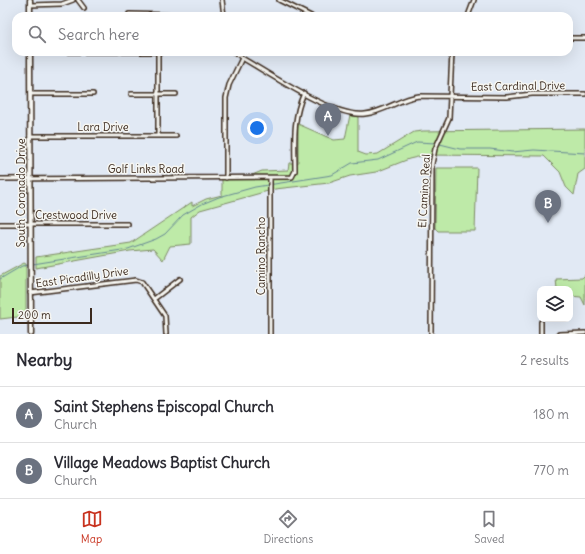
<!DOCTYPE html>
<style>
body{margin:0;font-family:Delius,sans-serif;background:#f2f2f3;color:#2b2b33}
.controls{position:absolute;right:12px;bottom:12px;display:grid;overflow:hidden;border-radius:8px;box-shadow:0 4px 16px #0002}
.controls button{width:36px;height:36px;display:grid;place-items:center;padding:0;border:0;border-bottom:1px solid #e1e1e2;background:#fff;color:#2b2b33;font:20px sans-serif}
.scale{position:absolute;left:12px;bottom:10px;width:80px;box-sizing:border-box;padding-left:4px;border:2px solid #3b2a1e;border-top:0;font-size:11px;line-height:14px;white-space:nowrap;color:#3b2a1e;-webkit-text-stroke:3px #f6f6f2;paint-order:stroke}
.you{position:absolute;left:257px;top:128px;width:14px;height:14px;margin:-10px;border:3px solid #fff;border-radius:50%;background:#1a73e8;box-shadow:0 0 0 6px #1a73e833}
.badge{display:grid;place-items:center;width:26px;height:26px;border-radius:50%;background:#c8321e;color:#fff;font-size:13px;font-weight:700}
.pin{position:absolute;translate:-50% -33px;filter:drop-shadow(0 1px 2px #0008)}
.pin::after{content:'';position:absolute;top:21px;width:14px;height:12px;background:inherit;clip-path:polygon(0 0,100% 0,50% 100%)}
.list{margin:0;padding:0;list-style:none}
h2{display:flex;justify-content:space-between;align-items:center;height:52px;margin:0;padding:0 16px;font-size:17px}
h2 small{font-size:13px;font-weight:400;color:#7c7c81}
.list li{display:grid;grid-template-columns:26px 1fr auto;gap:12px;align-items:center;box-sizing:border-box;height:56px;padding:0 16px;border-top:1px solid #e1e1e2}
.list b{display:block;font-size:15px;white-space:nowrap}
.list p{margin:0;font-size:13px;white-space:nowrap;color:#7c7c81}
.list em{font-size:13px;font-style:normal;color:#7c7c81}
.icon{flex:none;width:22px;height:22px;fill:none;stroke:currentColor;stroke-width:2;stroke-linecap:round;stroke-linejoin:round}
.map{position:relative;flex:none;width:585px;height:334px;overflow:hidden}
.search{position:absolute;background:#fff;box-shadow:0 4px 16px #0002;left:12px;right:12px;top:12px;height:44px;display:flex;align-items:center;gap:10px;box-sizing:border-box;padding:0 14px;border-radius:12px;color:#7c7c81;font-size:15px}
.sheet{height:164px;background:#fff}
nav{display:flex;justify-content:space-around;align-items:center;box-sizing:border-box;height:56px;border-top:1px solid #e1e1e2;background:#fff;font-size:11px;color:#7c7c81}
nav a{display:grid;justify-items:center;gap:2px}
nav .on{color:#c8321e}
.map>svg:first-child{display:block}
.green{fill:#beeaa8;stroke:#7c8a63}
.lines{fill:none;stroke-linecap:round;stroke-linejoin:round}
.stream{stroke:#658694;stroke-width:1}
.street-casing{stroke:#3b2a1e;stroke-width:6}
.secondary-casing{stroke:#3b2a1e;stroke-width:7}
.street{stroke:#f6f6f2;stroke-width:3}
.secondary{stroke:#f6f6f2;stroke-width:4}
.labels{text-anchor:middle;stroke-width:3;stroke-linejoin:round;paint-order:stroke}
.street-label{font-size:11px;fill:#3b2a1e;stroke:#f6f6f2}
</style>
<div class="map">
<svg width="585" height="334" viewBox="0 0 585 334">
<rect width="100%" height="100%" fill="#e1e9f4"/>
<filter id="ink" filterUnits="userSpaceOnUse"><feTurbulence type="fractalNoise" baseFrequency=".025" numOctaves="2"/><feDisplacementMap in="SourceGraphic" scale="8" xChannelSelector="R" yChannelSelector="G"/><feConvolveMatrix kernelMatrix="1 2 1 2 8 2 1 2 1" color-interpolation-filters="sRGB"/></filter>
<g filter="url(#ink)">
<path class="green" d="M350 115 358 117V152L366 155 378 154 414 132 423 131 585 129V169L578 174 574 195 566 187 560 172 544 156 426 155 409 159 376 172 350 176 329 183 275 189 200 210 191 217V244L170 246 163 260 153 249 130 251 36 268V257L131 243 192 202V206L206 199 222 195V179L247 177 262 171 288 170 289 163H298V124L334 140 345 139Z
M436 168H477L475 231H438L435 228Z
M24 263 26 264V316L0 319V276Z
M585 275V305L581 297 570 296V289H557L556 279 582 278Z"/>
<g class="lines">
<path class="stream" d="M33 264 128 249 156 239 165 234 183 215 202 204 219 197 255 187 332 175 352 163 378 160 417 142 436 143 460 149H490L512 152 534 150 585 153
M0 279 22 266 30 265"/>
<defs>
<path id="street" d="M78 0 84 8
M222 0 224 16
M279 0 311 16
M30 5 62 4 73 0
M129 16V14L171 15
M468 16 474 0
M569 38H585
M30 52H176
M158 52V136
M235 52 242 58C270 74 334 118 365 114 385 112 400 98 419 96L507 97 532 94H585
M30 94H93
M131 94H176
M30 136H176
M226 178V98L229 85 242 58
M0 179 292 177 295 171C295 142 292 120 304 93
M0 224H128
M30 293 136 280 142 282 165 316 166 334
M154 299 180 279
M541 322V334
M270 334V178
M431 334 432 164 435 149 449 118 452 52
M559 334 585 333"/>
<path id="secondary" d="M30 0V16
M30 52 31 334"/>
</defs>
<use href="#street" class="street-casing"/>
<use href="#secondary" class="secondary-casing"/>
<use href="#street" class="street"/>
<use href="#secondary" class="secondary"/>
</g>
</g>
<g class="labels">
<g class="street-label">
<text transform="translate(518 86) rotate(-1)" y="4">East Cardinal Drive</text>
<text x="103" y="131">Lara Drive</text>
<text x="146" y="173">Golf Links Road</text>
<text transform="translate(424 191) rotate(-87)" y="4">El Camino Real</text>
<text transform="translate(21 193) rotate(-90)" y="4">South Coronado Drive</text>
<text x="76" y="219">Crestwood Drive</text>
<text transform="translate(261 256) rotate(-90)" y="4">Camino Rancho</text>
<text transform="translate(82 277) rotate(-8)" y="4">East Picadilly Drive</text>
</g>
</g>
</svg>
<div class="controls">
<button><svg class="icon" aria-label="layers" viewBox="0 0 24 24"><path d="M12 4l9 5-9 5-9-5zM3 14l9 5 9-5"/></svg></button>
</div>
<div class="scale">200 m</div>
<div class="you"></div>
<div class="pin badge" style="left:328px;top:136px;background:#6b7280">A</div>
<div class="pin badge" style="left:548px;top:223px;background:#6b7280">B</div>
<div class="search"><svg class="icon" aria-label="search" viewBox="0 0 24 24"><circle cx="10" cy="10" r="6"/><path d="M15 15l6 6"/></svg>Search here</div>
</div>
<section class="sheet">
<h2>Nearby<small>2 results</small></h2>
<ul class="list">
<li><span class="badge" style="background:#6b7280">A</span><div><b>Saint Stephens Episcopal Church</b><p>Church</p></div><em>180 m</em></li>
<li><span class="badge" style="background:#6b7280">B</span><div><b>Village Meadows Baptist Church</b><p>Church</p></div><em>770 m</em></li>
</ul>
</section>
<nav>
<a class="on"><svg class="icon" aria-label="map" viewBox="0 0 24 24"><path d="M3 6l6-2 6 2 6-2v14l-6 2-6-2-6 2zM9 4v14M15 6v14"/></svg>Map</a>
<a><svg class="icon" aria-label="directions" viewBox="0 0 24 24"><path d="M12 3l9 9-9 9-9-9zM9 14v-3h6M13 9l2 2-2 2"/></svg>Directions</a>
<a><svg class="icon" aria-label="saved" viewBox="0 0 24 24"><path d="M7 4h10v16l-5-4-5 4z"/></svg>Saved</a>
</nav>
